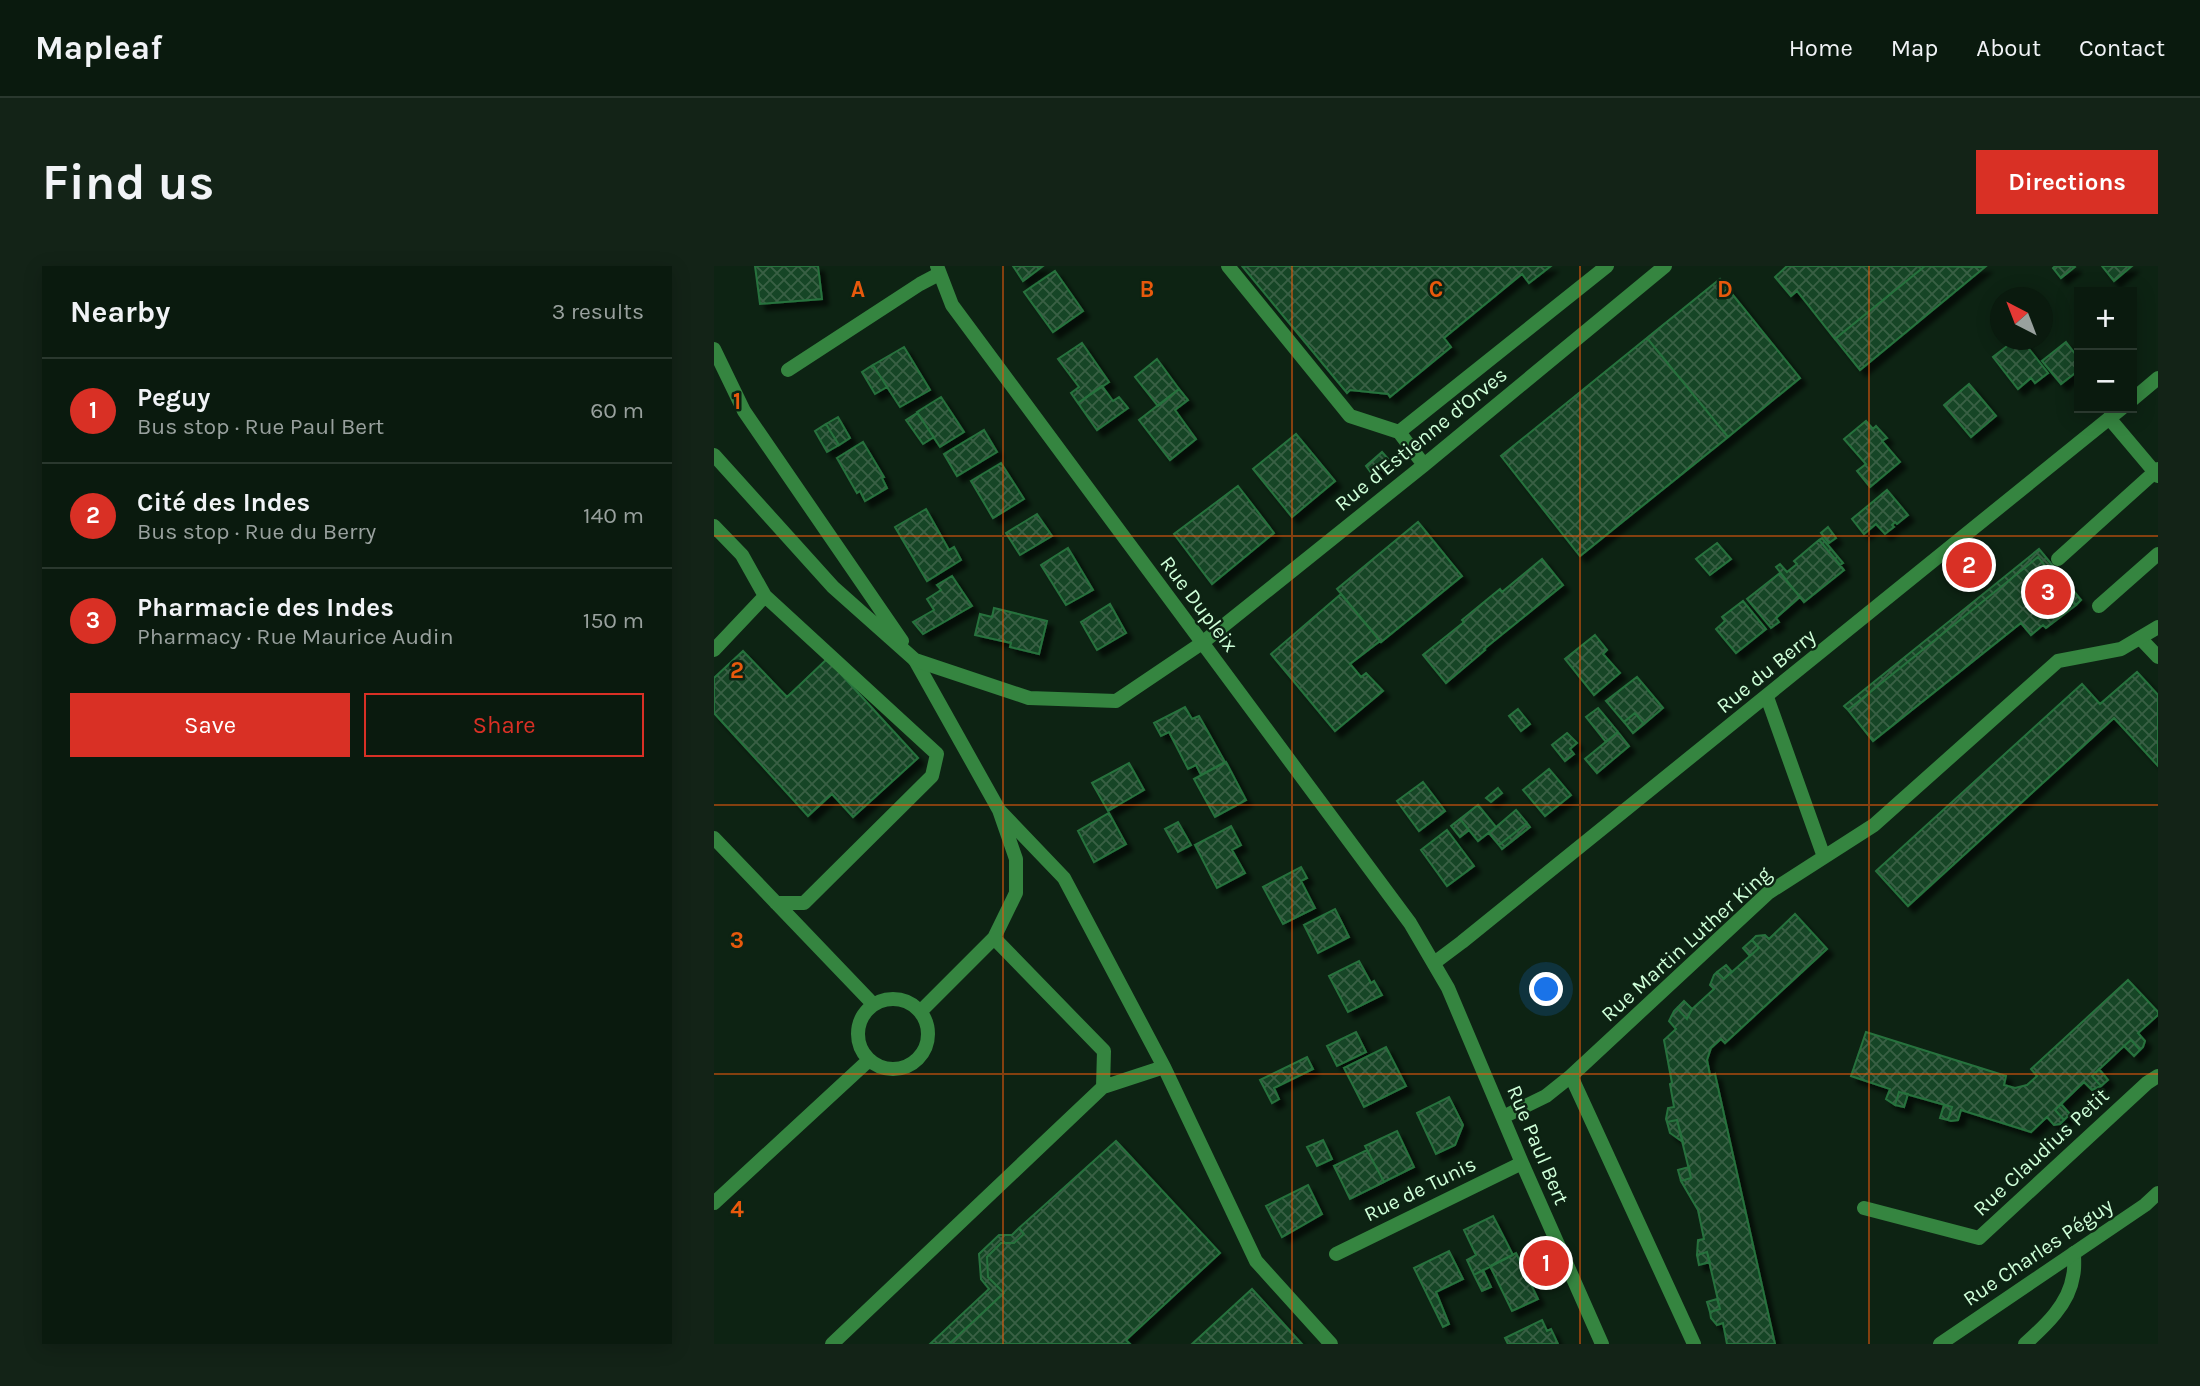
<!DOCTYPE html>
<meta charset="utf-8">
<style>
body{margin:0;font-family:Karla,sans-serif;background:#132317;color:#f1f3f6}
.controls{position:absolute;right:21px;top:21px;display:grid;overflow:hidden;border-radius:0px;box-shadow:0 4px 18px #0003}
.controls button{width:63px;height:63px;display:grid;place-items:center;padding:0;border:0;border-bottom:2px solid #2a382e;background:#0a1a0e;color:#f1f3f6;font:35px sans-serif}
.compass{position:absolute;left:1276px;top:21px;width:63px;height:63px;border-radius:50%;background:#0a1a0e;box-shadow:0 4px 18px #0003;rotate:318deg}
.you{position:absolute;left:833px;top:724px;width:24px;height:24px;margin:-18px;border:5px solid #fff;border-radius:50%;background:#1a73e8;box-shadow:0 0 0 10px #1a73e833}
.badge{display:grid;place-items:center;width:46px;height:46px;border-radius:50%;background:#d93025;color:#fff;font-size:23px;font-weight:700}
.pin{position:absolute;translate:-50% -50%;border:4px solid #fff;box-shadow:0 2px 7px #0006}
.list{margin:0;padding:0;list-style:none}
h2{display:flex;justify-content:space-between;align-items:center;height:91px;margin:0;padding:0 28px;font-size:30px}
h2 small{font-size:23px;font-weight:400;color:#99a19e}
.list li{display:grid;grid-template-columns:46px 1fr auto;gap:21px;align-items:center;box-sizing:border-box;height:105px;padding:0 28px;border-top:2px solid #2a382e}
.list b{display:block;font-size:26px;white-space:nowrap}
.list p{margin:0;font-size:23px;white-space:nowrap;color:#99a19e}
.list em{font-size:23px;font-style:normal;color:#99a19e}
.actions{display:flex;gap:14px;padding:21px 28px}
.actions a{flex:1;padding:16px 0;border:2px solid #d93025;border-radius:0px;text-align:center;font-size:24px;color:#d93025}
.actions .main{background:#d93025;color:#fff}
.map{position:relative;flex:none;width:1444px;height:1078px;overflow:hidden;border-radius:0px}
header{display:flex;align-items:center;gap:42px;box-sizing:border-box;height:98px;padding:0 35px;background:#0a1a0e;border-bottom:2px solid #2a382e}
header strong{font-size:33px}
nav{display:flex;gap:38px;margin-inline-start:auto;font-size:24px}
.intro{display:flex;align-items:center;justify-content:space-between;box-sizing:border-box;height:168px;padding:0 42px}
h1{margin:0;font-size:49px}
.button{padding:18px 32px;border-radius:0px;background:#d93025;color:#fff;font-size:24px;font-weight:700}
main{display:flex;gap:42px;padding:0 42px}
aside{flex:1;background:#0a1a0e;border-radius:0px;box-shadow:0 4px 18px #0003}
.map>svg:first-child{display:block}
.building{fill:url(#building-cross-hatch);stroke:#28723e;stroke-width:2;filter:url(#shadow)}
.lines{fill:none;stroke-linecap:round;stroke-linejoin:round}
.lane{stroke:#358540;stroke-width:14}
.street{stroke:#358540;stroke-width:14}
.grid{fill:none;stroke:#e8590c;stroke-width:2;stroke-opacity:0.55}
.labels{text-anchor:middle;stroke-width:5;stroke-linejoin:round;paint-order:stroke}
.street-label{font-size:21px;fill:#cfffd9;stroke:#0d2313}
.grid-label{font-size:23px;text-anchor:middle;font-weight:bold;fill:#e8590c;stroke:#0d2313;stroke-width:5;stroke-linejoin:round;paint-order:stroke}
</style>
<header>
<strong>Mapleaf</strong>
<nav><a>Home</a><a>Map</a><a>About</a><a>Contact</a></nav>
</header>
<div class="intro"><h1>Find us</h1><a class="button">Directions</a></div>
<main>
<aside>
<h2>Nearby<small>3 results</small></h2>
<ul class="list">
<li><span class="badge">1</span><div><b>Peguy</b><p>Bus stop · Rue Paul Bert</p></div><em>60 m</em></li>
<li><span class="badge">2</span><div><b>Cité des Indes</b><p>Bus stop · Rue du Berry</p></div><em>140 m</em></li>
<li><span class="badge">3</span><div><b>Pharmacie des Indes</b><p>Pharmacy · Rue Maurice Audin</p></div><em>150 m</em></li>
</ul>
<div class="actions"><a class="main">Save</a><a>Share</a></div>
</aside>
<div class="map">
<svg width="1444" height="1078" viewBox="0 0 1444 1078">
<defs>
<pattern id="building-cross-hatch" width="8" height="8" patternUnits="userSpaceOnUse" patternTransform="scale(1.75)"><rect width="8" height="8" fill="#184525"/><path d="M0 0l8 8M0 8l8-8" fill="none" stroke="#396144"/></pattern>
<filter id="shadow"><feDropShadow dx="6" dy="6" stdDeviation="2" flood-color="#0009"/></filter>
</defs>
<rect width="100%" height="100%" fill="#0d2313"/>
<path class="building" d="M41 0H104L108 33 46 38Z
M299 0H329L309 15Z
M528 0H837L815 17 808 8 730 72 737 81 676 131 674 128 636 124 633 127Z
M1073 0H1211L1121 73 1083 25 1077 30 1061 11Z
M1211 0 1271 1 1146 104 1121 73Z
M1341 0H1360L1361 1 1347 12 1339 2Z
M1388 0H1418L1400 15Z
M341 5 369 45 339 66 310 26Z
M1006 13 1086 112 1014 171 933 72Z
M933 72 1014 171 866 290 787 190Z
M1301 74H1308L1334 107 1321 117 1317 112 1304 123 1279 91Z
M1352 76 1365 93V104L1347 118 1328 95Z
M368 77 395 116 364 137 357 127 365 121 344 93Z
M190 81 216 124 186 141 159 99Z
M443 93 465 123 444 140 421 111Z
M159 99 173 121 161 128 148 106Z
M1255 118 1282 150 1257 171 1230 139Z
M388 120 399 135 405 131 414 142 383 164 364 137Z
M465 123 474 134 461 144 482 173 456 194 425 154Z
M227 131 250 166 226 181 203 146Z
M203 147 220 171 209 178 192 154Z
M124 151 136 172 125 179 112 158Z
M1152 155 1159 163 1162 160 1173 172 1168 175 1186 196 1156 221 1143 205 1152 198 1130 173Z
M112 158 125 179 113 186 101 165Z
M270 164 283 186 243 210 230 188Z
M582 168 621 215 578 251 539 203Z
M149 176 170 211 168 212 173 222 151 235 146 225 143 227 123 192Z
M668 186 675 194 658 208 652 200Z
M287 197 310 233 279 252 257 215Z
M524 220 560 267 498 318 460 268Z
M1173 224 1194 249 1183 258 1181 256 1178 259 1180 261 1171 268 1162 258 1150 268 1138 253Z
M212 243 235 284 240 281 247 294 213 315 181 261Z
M323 248 338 270 306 289 292 267Z
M704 256 748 310 667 376 623 323Z
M1114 261 1122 272 1115 277 1107 267Z
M1108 272 1129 297 1126 299 1105 274Z
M1105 274 1130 304 1090 336 1062 301 1066 298 1073 306 1083 298 1080 295Z
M1003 277 1017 293 996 309 982 293Z
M354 282 379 324 352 339 327 299Z
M1325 283 1367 334 1362 339 1324 291 1134 444 1130 440Z
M1324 291 1362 339 1332 362 1329 359 1317 369 1307 357 1159 475 1134 444Z
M828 293 849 319 770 383 771 384 732 417 709 389 750 356 748 354 786 323 788 326Z
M1066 307 1086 331 1062 352 1065 356 1057 362 1033 333Z
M238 310 258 340 209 368 199 356 220 344 213 333 227 324 223 319Z
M627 328 666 375 636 398 647 411 652 407 669 425 621 465 557 388Z
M1029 335 1052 363 1022 387 1002 363 1011 355 1008 351Z
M396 338 412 367 383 384 367 356Z
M280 342 333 355 325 388 296 381 297 377 261 369 266 348 278 351Z
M881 369 893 384 889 388 906 407 880 429 851 393Z
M29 385 73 431 113 393 204 492 139 551 118 528 94 550 0 447V412Z
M1423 406 1444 429V500L1400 452 1194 640 1162 605 1368 418 1386 438Z
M923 411 949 442 930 458 921 447 910 456 892 435Z
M471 441 478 453 485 450 511 496 487 509 482 499 474 503 455 466 447 470 440 457Z
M884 442 904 466 892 476 872 451Z
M804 443 816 458 807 465 795 450Z
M921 447 930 458 919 467 910 456Z
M904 466 915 480 883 507 871 493Z
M853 467 863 477 856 483 860 488 851 495 838 479Z
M512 496 532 534 501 551 480 513Z
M415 497 430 524 394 545 378 517Z
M835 503 857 529 831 550 809 524Z
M709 516 731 545 705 565 683 535Z
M784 522 788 527 777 536 772 532Z
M764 539 782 561 764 575 746 553Z
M802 544 813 557 785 579 775 567Z
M395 547 412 578 380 596 364 565Z
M746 553 755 564 746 571 737 560Z
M464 556 477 579 464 586 451 563Z
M813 557 816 561 788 583 785 579Z
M517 560 527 579 518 584 531 607 503 622 481 579Z
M733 564 760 600 733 620 707 584Z
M587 601 593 612 587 615 601 642 569 658 549 621Z
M621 643 635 671 604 687 590 659Z
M1081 648 1113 683 1011 777 1007 773 997 782 993 794 996 809 1001 808 1061 1078H1013L1009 1057 1003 1059 997 1052 996 1046 1006 1043 993 986 983 989 984 974 990 973 984 944 967 915 977 912 963 854 953 856 952 853 954 842 960 841 956 818 958 817 950 774 962 763 955 755 960 745 963 742 973 753 978 743 1000 723 996 719 1000 709 1003 706 1010 713 1045 682 1038 674 1042 670 1051 669 1055 673Z
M1038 674 1045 682 1036 690 1029 682Z
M645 695 657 717 660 715 668 729 634 746 615 710Z
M1012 699 1018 706 1010 713 1003 706Z
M1414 714 1444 746V749L1424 767 1431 775 1429 781 1426 784 1417 774 1410 780 1378 810 1387 820 1378 824 1370 816 1341 844 1350 854 1346 858 1340 859 1333 851 1317 866 1247 844 1244 854 1237 855 1234 854 1238 841 1185 826 1181 839 1172 833 1176 823 1137 810 1152 766 1292 810 1290 819 1301 822 1313 819 1323 810 1317 803Z
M970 735 978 743 973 753 963 742Z
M642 766 652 786 623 800 613 780Z
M1417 774 1426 784 1420 790 1410 780Z
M672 781 692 820 650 841 630 802Z
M593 791 599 803 560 822 565 833 558 837 546 814Z
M1385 803 1394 814 1387 820 1378 810Z
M1185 826 1194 828 1190 841 1181 839Z
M735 831 749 859 741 879 722 888 703 847Z
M1347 838 1356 848 1350 854 1341 844Z
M1230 839 1238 841 1234 854 1226 852Z
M963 854 969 876 956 867 953 856Z
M683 865 700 901 670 916 651 880Z
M609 874 618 893 603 900 593 881Z
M402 875 506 987 412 1074 416 1078H235L290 1027 274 1011 273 991 287 977H300L310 968 305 962Z
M653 884 670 916 636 933 620 900Z
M975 901 977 912 967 915 964 904Z
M594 919 608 948 568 971 552 940Z
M779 950 799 989 760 1009 753 994 762 989 750 964Z
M305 962 310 968 300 977H287L273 991 274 1011 290 1027 235 1078H216L275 1023 267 1013 265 988 285 969H298Z
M735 985 749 1013 722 1026 735 1058 729 1061 700 1002Z
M993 986 996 996 985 999 983 989Z
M802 987 824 1033 798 1045 776 1000Z
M769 1004 777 1021 768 1025 760 1009Z
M538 1023 588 1078H478Z
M1003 1033 1006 1043 996 1046 993 1036Z
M828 1054 833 1065 837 1063 844 1078H794L791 1072Z"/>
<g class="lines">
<path class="lane" d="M514 0 636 150 685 166 710 199
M685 166 893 0
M0 260 28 289 51 330 223 488 218 510 90 637H62
M1344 293 1444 203
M1385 340 1444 288
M1426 372 1444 391
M488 377 710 199 951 0
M0 384 51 330
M201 394 285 544 302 593V627L280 672 207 745
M285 544 350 612 450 801 542 995 617 1078
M0 572 159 738
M144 768a35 35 0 1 1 70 0a35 35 0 1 1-70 0Z
M389 821 450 801
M0 937 155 794
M118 1078 389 821 390 785 280 672
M1311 1078C1331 1060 1355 1038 1359 1010 1361 1003 1360 995 1360 987"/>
<path class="street" d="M223 0 238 39 696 657 734 722 808 897 888 1078
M0 83 30 145 188 375
M74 104 206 18 225 8
M1418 134 1444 112
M1395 152 1444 210
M0 189 119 321 201 394 315 432 402 435 488 377
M1053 431 1110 591
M720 697 748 676 1408 142
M789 851 832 830 857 810
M1150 942 1265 972 1433 817 1444 810
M622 988 808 897
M980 1078 857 810 1054 627 1160 559 1344 395 1407 383 1444 361
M1226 1078 1431 939 1444 927"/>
</g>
<path class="grid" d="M289 0V1078M578 0V1078M866 0V1078M1155 0V1078M0 270H1444M0 539H1444M0 808H1444"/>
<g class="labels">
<g class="street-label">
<text transform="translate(707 173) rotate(-39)" y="7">Rue d'Estienne d'Orves</text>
<text transform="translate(485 338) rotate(53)" y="7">Rue Dupleix</text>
<text transform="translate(1052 405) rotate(-39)" y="7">Rue du Berry</text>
<text transform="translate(972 678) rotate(-42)" y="7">Rue Martin Luther King</text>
<text transform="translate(824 879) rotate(67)" y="7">Rue Paul Bert</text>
<text transform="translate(1327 886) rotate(-43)" y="7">Rue Claudius Petit</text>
<text transform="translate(706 923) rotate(-26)" y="7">Rue de Tunis</text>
<text transform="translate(1324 986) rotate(-34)" y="7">Rue Charles Péguy</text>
</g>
</g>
<g class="grid-label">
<text x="144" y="31">A</text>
<text x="433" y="31">B</text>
<text x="722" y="31">C</text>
<text x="1011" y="31">D</text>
<text x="23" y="143">1</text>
<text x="23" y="412">2</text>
<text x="23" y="682">3</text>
<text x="23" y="951">4</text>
</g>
</svg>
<div class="controls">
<button>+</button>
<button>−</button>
</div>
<svg class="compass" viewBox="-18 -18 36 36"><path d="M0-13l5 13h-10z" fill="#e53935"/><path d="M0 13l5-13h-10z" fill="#99a19e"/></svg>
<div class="you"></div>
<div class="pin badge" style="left:832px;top:997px">1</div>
<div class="pin badge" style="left:1255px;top:299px">2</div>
<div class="pin badge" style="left:1334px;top:326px">3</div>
</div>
</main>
